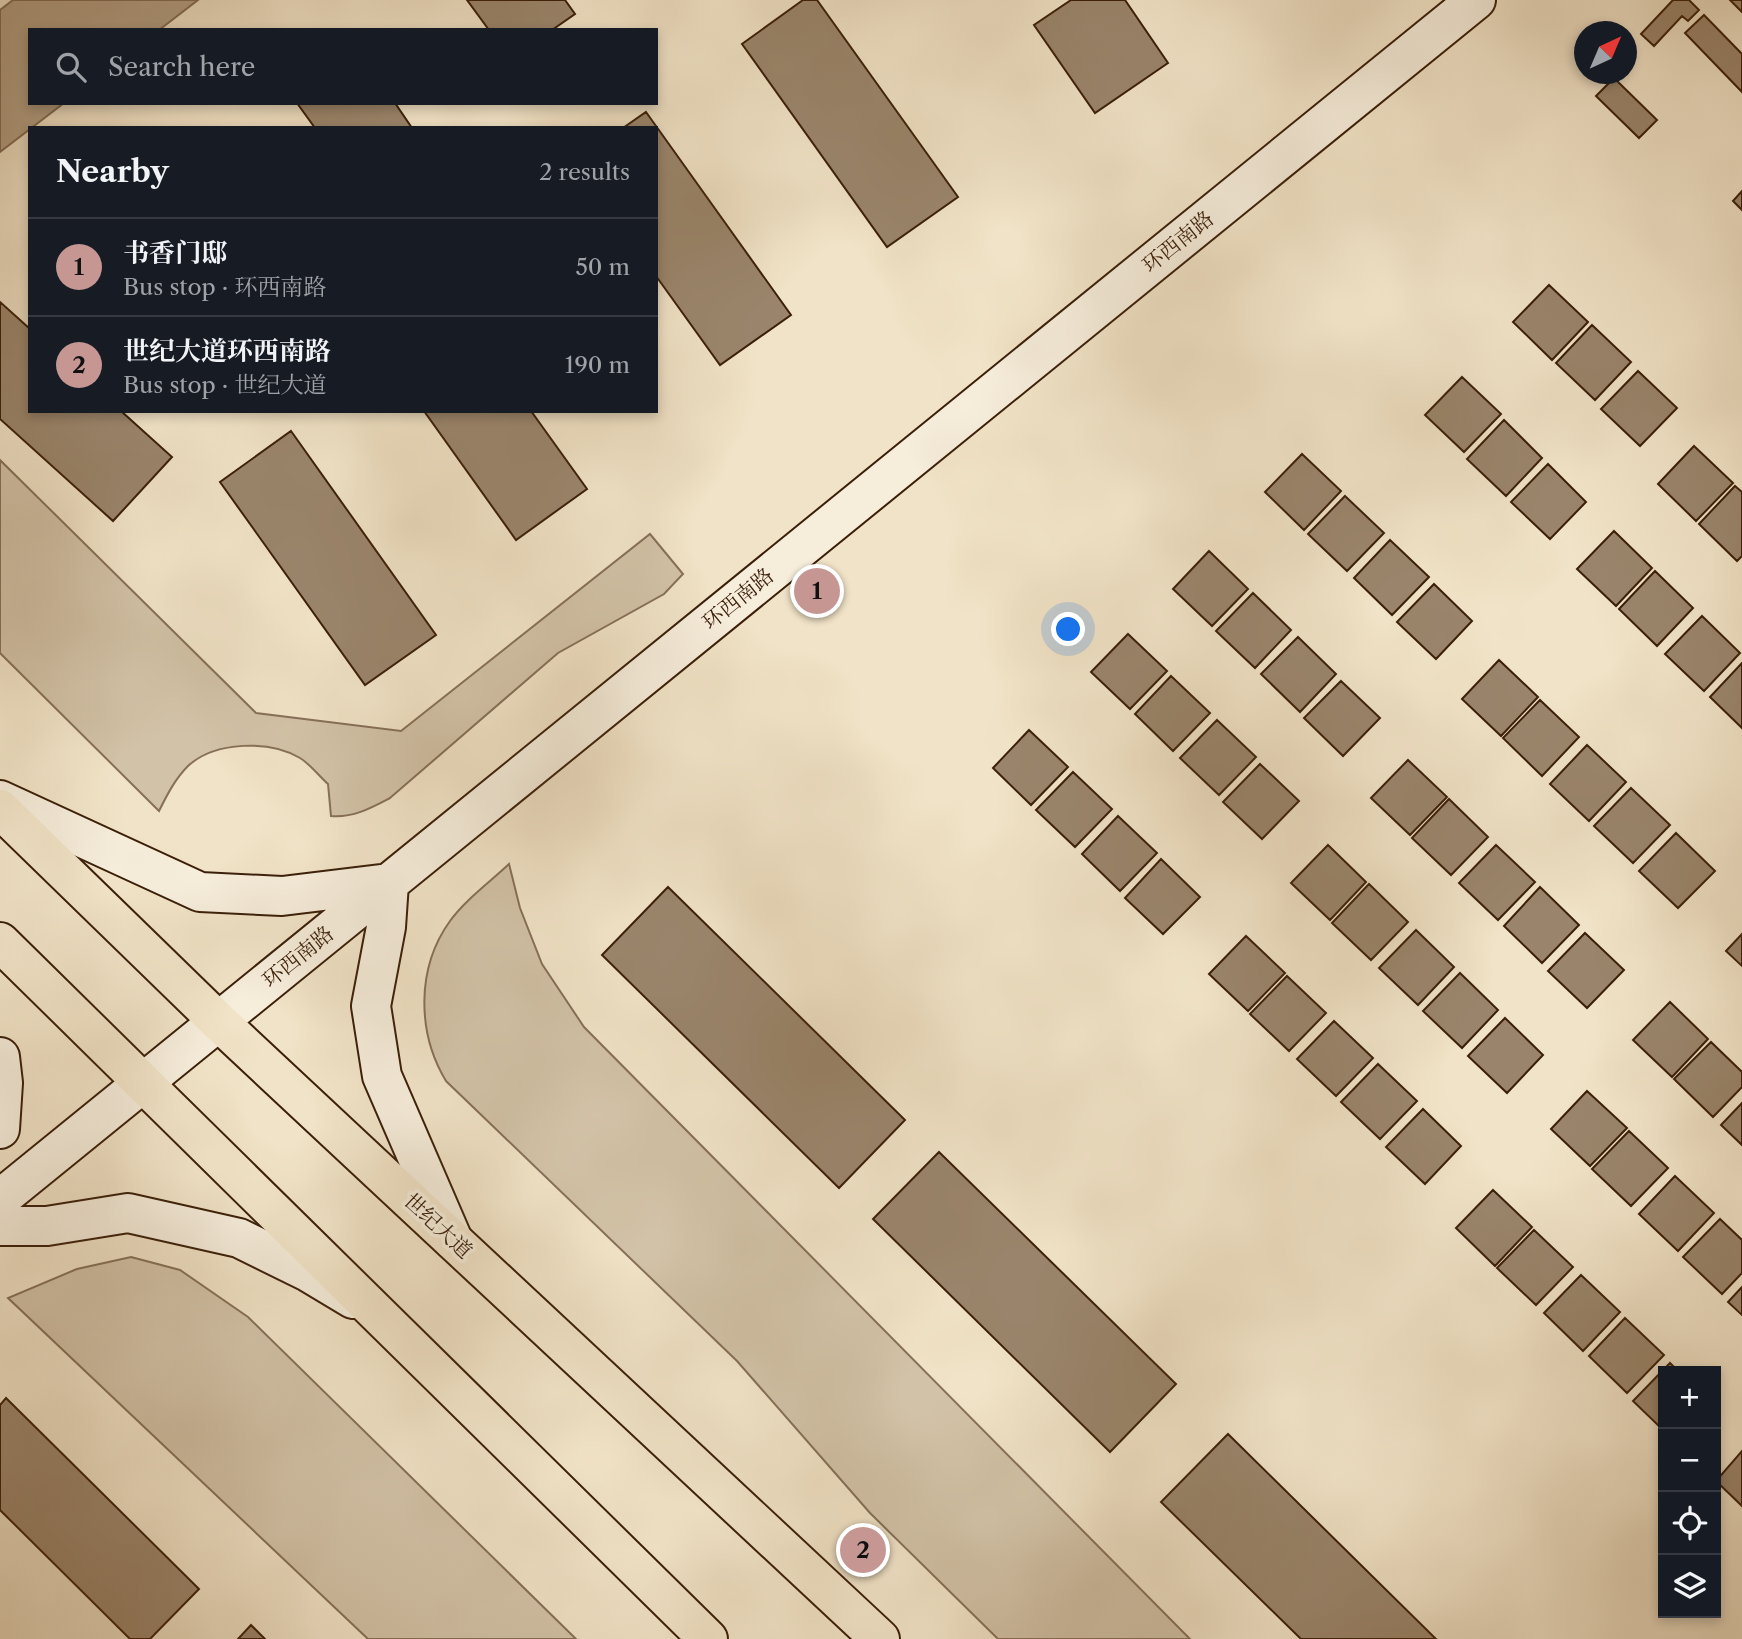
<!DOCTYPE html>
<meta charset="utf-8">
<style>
body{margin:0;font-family:"Libre Caslon Text","Noto Serif SC",serif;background:#20242c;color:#f1f3f6}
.controls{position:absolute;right:21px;bottom:21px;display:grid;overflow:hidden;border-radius:0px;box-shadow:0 4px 10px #0003}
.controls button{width:63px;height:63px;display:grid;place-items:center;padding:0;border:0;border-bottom:2px solid #363941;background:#171b24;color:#f1f3f6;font:35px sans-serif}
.compass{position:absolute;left:1574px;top:21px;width:63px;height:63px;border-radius:50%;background:#171b24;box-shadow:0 4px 10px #0003;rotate:44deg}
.you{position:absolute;left:1069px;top:630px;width:24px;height:24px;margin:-18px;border:5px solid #fff;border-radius:50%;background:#1a73e8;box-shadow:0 0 0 10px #1a73e833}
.badge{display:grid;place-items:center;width:46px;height:46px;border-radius:50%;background:#c59692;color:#111;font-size:23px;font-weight:700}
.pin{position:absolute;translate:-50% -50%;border:4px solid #fff;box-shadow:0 2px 7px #0006}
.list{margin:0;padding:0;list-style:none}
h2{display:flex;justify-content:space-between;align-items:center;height:91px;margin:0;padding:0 28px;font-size:30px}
h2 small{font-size:23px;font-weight:400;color:#9ea1a6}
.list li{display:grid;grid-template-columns:46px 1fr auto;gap:21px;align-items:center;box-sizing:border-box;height:98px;padding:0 28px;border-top:2px solid #363941}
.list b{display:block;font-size:26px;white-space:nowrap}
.list p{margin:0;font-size:23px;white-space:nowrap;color:#9ea1a6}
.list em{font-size:23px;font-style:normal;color:#9ea1a6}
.icon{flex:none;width:38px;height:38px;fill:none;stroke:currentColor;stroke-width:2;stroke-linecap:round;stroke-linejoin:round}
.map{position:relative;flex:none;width:1742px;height:1639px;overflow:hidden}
.search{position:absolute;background:#171b24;box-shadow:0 4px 10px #0003;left:28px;top:28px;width:630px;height:77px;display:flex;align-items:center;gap:18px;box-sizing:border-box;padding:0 24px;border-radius:0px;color:#9ea1a6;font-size:26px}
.panel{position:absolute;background:#171b24;box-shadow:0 4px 10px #0003;left:28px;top:126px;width:630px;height:287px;border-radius:0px}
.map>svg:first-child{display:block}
.green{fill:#d2c2a7;stroke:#867058;stroke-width:2}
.water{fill:#b3a086;stroke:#836c54;stroke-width:2}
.building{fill:#9a856c;stroke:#3b1f09;stroke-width:2}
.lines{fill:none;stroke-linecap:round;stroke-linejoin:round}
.secondary-casing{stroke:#3b1f09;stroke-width:42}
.primary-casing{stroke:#3b1f09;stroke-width:42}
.secondary{stroke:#f6eddb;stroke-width:38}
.primary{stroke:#f1e3c7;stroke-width:38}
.labels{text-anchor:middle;stroke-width:7;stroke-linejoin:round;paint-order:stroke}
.street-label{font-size:21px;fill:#3b1f09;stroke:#f6eddb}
</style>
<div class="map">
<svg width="1742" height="1639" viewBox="0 0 1742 1639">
<rect width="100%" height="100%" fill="#f1e3c7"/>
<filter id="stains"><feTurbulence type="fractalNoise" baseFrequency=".00286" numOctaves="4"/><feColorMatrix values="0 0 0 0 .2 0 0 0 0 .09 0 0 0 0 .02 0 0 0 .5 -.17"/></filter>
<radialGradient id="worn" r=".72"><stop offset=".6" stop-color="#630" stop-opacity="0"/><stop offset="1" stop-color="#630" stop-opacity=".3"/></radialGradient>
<path class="green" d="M0 460 256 713 401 731 650 534 683 574 664 594 558 653 390 798C371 808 353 818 331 816L328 784C319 776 310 764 300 758 270 740 215 741 188 766 175 779 167 795 159 811L0 653Z
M509 864 520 908 542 964 584 1027 1190 1639H998L870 1513 737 1361 446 1081C417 1033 416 968 450 921 465 900 490 882 509 864Z
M131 1257 180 1270 248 1317 576 1639H368L8 1298 77 1269Z"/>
<path class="water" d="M13 0H198L159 30H30V103H64L0 152V10Z"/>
<path class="building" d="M467 0H565L575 14 552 30H489Z
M803 0H817L958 197 887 247 742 44Z
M1071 0H1125L1168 63 1095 113 1034 25Z
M1673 0H1689L1699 10 1688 21 1682 16 1654 46 1641 34Z
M1730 0H1742V12Z
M1704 15 1742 54V92L1685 33Z
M1614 78 1657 120 1639 138 1596 96Z
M297 103H395L412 128H315Z
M646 112 791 315 720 365 656 276V128H623Z
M1742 191V210L1733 201Z
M1549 285 1588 322 1552 360 1513 322Z
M0 302 30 329V411H121L172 457 113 521 0 419Z
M1592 325 1631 362 1595 400 1556 363Z
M1638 371 1677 408 1640 446 1601 409Z
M1462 377 1501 414 1464 452 1425 415Z
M424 411H531L587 489 516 540Z
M1504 420 1542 458 1506 496 1467 459Z
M291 431 436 635 365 685 220 482Z
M1694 446 1733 483 1696 521 1658 484Z
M1302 454 1341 491 1304 530 1265 492Z
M1548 464 1586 502 1550 539 1511 502Z
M1735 486 1742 492V556L1737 561 1699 524Z
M1345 496 1384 533 1347 571 1308 534Z
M1614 531 1652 568 1616 606 1577 569Z
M1390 540 1429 577 1392 615 1354 578Z
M1209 551 1248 589 1212 626 1173 589Z
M1655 571 1693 608 1657 646 1619 609Z
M1434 584 1472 621 1436 659 1397 622Z
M1253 593 1291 630 1255 668 1216 631Z
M1702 616 1740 653 1704 691 1665 654Z
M1128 634 1167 671 1130 709 1091 672Z
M1298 637 1336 674 1300 712 1261 674Z
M1499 660 1538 697 1501 736 1462 699Z
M1742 663V728L1710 697Z
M1171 676 1210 713 1173 751 1135 714Z
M1341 681 1380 718 1343 756 1304 718Z
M1540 700 1579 737 1542 776 1503 738Z
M1217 720 1256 757 1219 795 1180 758Z
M1029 730 1068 767 1031 805 993 768Z
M1587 745 1626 782 1589 821 1550 784Z
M1408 760 1447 797 1410 835 1371 798Z
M1260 764 1299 801 1262 839 1223 802Z
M1073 772 1112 809 1075 847 1036 810Z
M1631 788 1670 825 1633 863 1594 826Z
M1449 799 1488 837 1451 875 1412 838Z
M1118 816 1157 853 1120 891 1082 854Z
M1676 833 1715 871 1678 908 1639 871Z
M1328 845 1366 882 1330 920 1291 883Z
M1496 845 1535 882 1498 920 1459 883Z
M1161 859 1200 897 1163 934 1125 898Z
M1369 884 1408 922 1371 960 1332 923Z
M668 887 905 1120 839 1188 602 955Z
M1540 887 1579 925 1542 963 1504 926Z
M1416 930 1454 967 1418 1005 1379 968Z
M1585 933 1624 970 1587 1008 1548 971Z
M1742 934V966L1726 951Z
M1246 936 1285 973 1248 1011 1209 974Z
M1460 973 1498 1010 1462 1048 1423 1011Z
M1287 976 1326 1013 1289 1051 1250 1014Z
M1670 1002 1708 1039 1672 1077 1633 1040Z
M1505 1018 1543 1055 1507 1093 1468 1056Z
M1334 1021 1373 1058 1336 1096 1297 1059Z
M1711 1042 1742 1072V1087L1713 1117 1674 1079Z
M1378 1064 1417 1101 1380 1139 1341 1102Z
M1587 1091 1627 1128 1590 1166 1551 1129Z
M1742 1103V1145L1721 1125Z
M1423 1109 1461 1146 1425 1184 1386 1147Z
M1629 1131 1668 1168 1631 1206 1592 1169Z
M939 1152 1176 1384 1110 1452 873 1219Z
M1675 1176 1714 1213 1678 1251 1639 1214Z
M1493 1190 1532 1227 1495 1266 1456 1228Z
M1720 1219 1742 1240V1273L1722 1294 1683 1257Z
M1534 1230 1573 1267 1536 1305 1497 1268Z
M1581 1275 1620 1312 1583 1351 1544 1313Z
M1742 1287V1315L1728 1302Z
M1625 1318 1664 1355 1627 1393 1589 1356Z
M1670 1363 1678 1371H1663V1430L1633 1401Z
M6 1398 199 1589 150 1639H130L0 1510V1405Z
M1228 1434 1436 1639H1301L1161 1502Z
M1742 1451V1506L1716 1481Z
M251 1625 265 1639H238Z"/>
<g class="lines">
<defs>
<path id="secondary" d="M0 800 200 892 282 896 389 883
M389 883 386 927 371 1006 382 1076 453 1240
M0 1057 3 1083 0 1129
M0 1199 1476 0
M0 1226H47L128 1213 239 1238 308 1272 353 1299"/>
<path id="primary" d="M0 809 219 1022 880 1639
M0 942 708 1639"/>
</defs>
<use href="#secondary" class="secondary-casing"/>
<use href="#primary" class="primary-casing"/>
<use href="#secondary" class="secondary"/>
<use href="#primary" class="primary"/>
</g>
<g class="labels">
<g class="street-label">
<text transform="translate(1178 242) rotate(-39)" y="7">环西南路</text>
<text transform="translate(738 599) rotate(-39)" y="7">环西南路</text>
<text transform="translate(298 957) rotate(-39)" y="7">环西南路</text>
<text transform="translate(438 1226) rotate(43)" y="7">世纪大道</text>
</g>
</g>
<rect width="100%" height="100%" filter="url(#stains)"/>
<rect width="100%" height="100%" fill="url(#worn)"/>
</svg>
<div class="controls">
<button>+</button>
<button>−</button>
<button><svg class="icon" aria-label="locate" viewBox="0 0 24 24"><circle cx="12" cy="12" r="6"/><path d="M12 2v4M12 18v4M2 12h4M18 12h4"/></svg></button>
<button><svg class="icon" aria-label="layers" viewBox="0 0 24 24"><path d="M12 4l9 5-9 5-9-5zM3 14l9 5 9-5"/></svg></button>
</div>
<svg class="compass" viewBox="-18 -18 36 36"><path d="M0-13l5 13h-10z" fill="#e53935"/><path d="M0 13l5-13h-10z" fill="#9ea1a6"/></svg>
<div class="you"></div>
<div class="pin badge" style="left:817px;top:591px">1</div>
<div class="pin badge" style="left:863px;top:1550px">2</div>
<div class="search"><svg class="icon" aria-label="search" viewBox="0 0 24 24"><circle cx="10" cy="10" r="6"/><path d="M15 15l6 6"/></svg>Search here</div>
<section class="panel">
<h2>Nearby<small>2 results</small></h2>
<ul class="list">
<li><span class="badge">1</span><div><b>书香门邸</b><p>Bus stop · 环西南路</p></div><em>50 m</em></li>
<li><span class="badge">2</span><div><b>世纪大道环西南路</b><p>Bus stop · 世纪大道</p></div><em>190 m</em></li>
</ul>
</section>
</div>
